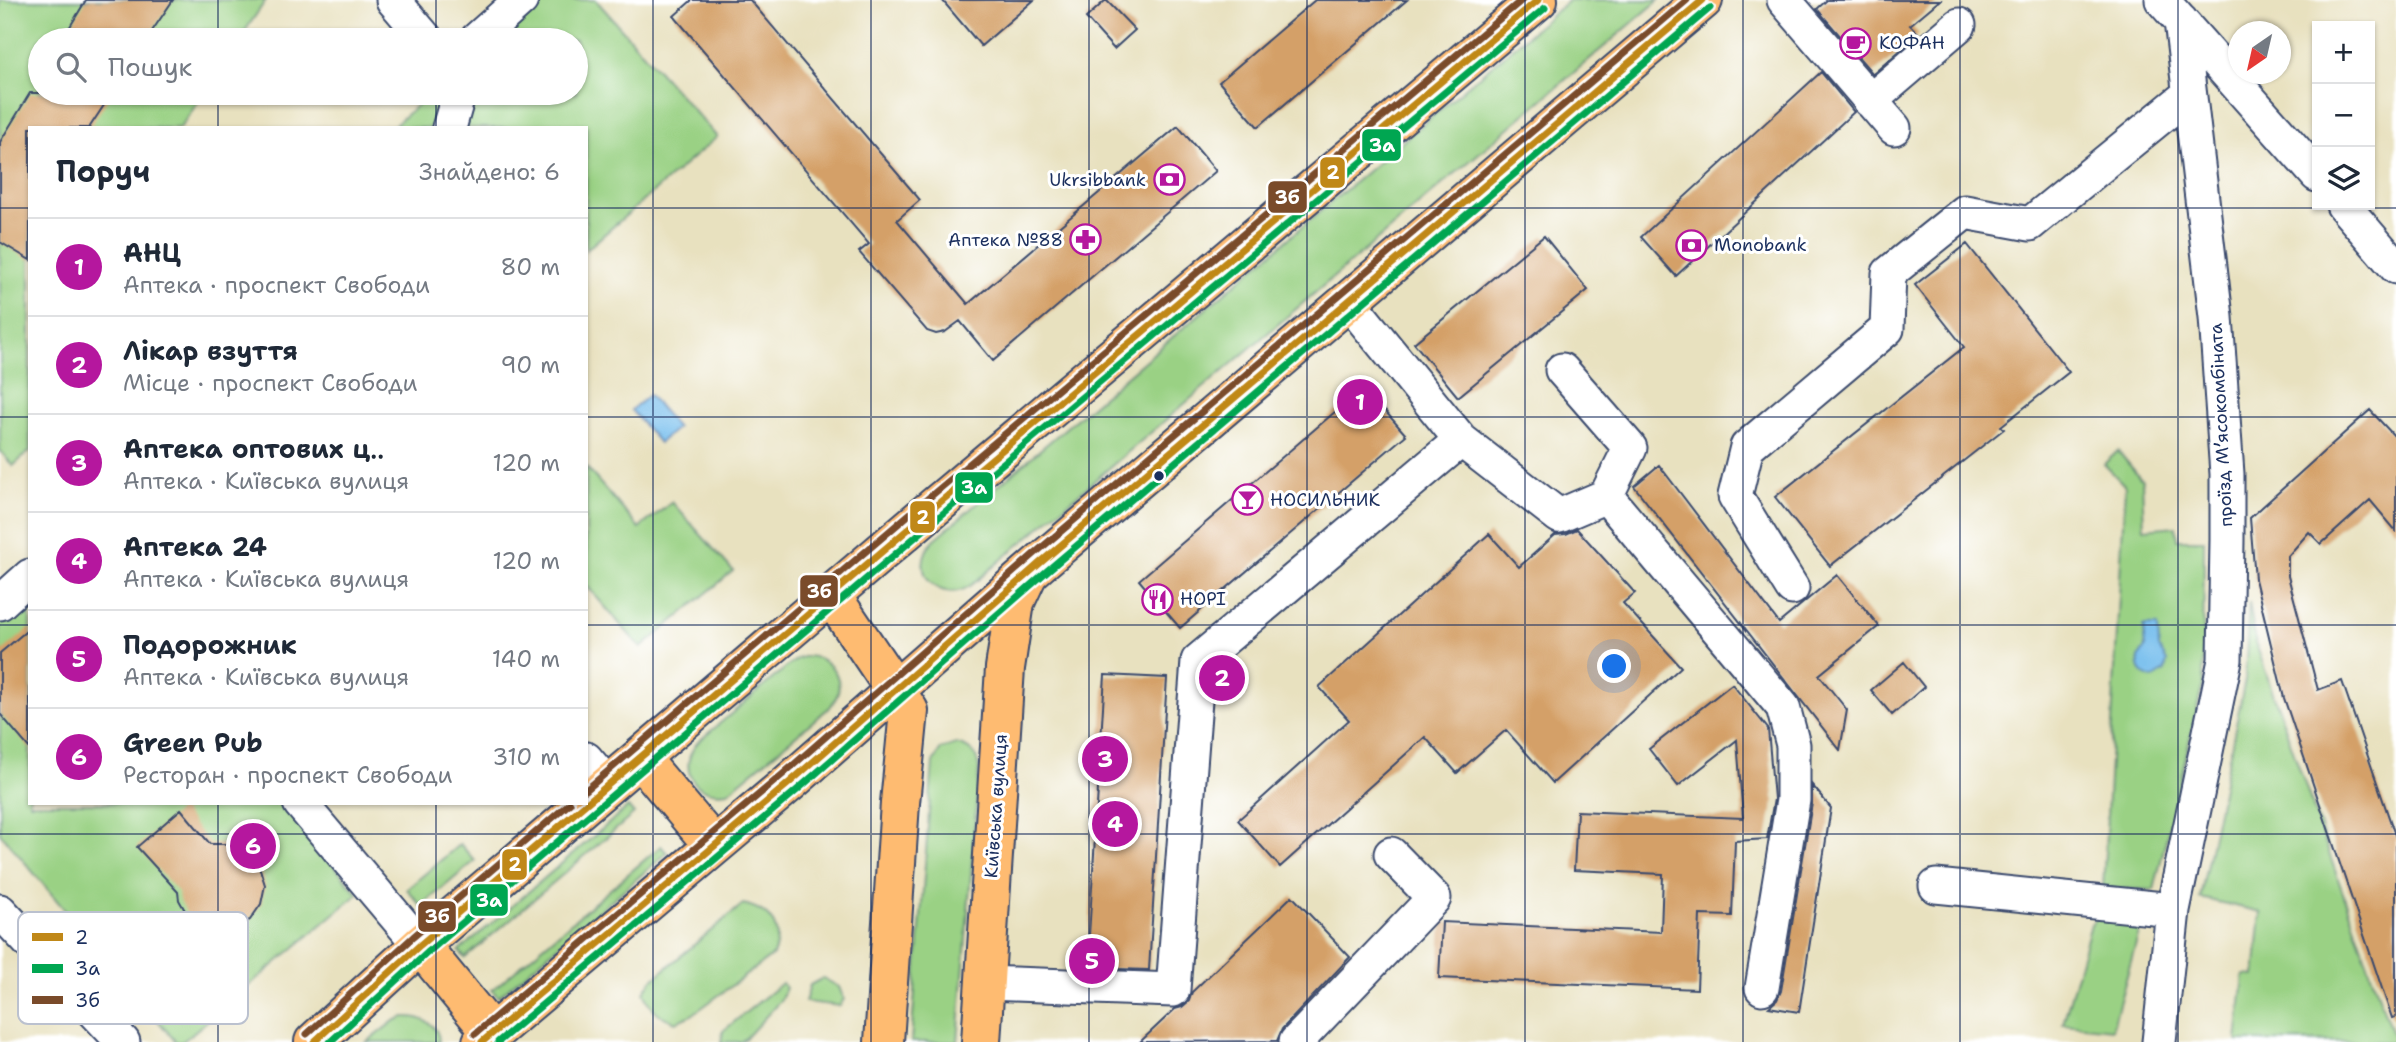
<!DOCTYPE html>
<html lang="uk">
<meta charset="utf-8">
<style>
body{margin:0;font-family:"Shantell Sans",sans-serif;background:#f6f6f7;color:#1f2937}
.controls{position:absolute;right:21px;top:21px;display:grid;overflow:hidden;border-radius:0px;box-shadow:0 2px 5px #0004}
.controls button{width:63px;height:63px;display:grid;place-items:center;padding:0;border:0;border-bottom:2px solid #e0e1e3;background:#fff;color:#1f2937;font:35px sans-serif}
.compass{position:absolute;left:2228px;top:21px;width:63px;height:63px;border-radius:50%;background:#fff;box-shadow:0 2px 5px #0004;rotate:214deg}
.you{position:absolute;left:1615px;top:667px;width:24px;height:24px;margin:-18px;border:5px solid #fff;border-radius:50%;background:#1a73e8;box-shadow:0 0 0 10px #1a73e833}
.badge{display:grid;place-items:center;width:46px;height:46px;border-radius:50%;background:#b5179e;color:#fff;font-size:23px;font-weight:700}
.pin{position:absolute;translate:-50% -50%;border:4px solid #fff;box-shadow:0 2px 7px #0006}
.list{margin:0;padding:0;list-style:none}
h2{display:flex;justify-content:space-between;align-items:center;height:91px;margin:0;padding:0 28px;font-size:30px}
h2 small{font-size:23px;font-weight:400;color:#747a83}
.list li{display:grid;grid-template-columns:46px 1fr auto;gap:21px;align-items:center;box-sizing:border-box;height:98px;padding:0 28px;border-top:2px solid #e0e1e3}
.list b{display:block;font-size:26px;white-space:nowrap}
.list p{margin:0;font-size:23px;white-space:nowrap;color:#747a83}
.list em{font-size:23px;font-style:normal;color:#747a83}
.icon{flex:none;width:38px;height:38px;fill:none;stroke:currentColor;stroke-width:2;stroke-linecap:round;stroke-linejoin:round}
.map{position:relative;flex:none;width:2396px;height:1042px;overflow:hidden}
.search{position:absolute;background:#fff;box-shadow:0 2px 5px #0004;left:28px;top:28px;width:560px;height:77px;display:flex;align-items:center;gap:18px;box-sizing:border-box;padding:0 24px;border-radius:38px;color:#747a83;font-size:26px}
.panel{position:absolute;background:#fff;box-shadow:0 2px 5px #0004;left:28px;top:126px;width:560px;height:679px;border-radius:0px}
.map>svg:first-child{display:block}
.green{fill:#9ad184;stroke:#5a8071;stroke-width:2}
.water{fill:#75bded;stroke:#4876a6;stroke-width:2}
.building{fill:#d4a067}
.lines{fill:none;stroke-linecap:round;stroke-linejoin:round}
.minor-casing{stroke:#3a4a6d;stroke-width:37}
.major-casing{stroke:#3a4a6d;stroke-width:42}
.highway-casing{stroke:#3a4a6d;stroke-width:42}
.minor{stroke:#fff;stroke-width:33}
.major{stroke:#febb71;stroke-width:38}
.highway{stroke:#febb71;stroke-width:38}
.bus-1-casing{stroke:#fff;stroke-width:12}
.bus-2-casing{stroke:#fff;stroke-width:12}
.bus-3-casing{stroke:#fff;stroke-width:12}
.bus-1{stroke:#c08818;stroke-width:7}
.bus-2{stroke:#00a651;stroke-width:7}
.bus-3{stroke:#7a4b2a;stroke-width:7}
.grid{fill:none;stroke:#1b2f5e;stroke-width:2;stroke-opacity:0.55}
.bus-dot{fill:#1b2f5e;stroke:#fff;stroke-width:2.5}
.labels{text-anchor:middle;stroke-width:6;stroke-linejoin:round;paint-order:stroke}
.poi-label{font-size:18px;fill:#1b2f5e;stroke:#fff;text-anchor:start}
.street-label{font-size:18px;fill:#1b2f5e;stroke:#fff}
.key{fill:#fff;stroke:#bbc1cf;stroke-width:2}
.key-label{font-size:19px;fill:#1b2f5e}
.line-badge{stroke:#fff;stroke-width:2.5}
.badge-label{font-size:19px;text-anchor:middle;font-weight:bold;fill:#fff}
</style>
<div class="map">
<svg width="2396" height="1042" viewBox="0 0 2396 1042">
<rect width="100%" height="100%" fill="#fff"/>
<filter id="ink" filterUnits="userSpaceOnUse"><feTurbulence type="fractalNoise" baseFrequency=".0143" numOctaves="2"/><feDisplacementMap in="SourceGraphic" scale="14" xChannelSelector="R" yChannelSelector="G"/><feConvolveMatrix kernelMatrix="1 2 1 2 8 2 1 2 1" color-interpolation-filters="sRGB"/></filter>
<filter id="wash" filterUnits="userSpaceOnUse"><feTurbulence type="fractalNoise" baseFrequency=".00686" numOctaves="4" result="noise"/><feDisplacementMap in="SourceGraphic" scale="28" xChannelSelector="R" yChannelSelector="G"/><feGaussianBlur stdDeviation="1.57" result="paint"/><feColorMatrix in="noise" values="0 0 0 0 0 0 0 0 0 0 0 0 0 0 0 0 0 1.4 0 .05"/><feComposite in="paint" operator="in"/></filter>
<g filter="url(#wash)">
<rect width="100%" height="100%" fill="#e8e1bf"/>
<path class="green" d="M0 0H266L239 40H40V93H204L180 128H30V451L13 466 0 451Z
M536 0H596L717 137 586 250V128H391L431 93H576V40H491Z
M1569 0H1659L973 584C941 608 905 571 934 540Z
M2118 451 2142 480 2144 529 2176 526 2177 540H2204L2203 684 2154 890 2103 888 2125 486 2104 464Z
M586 467 639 528 672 502 733 571 641 648 586 585Z
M30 596V803H282L358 894 182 1042H176L0 833V621Z
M2249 602 2256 644 2395 1042 2237 1041 2244 975 2255 976 2261 912 2200 898 2245 680Z
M809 656C836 660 848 685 830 707L728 792C694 798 676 768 698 742L790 664 799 658Z
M956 744C970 747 977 754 979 768L958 1042H911L933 762 941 749Z
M628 807 634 814 465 958 459 951Z
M460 844 475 861 421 906 407 889Z
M661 846 667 853 498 997 492 990Z
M743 904C770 910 784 928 773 955L692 1015 676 1022C658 1016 651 1009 644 992L652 980Z
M2101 912 2142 922 2112 1029 2063 1024 2091 924Z
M823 978 839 987 844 999 840 1006 805 1002 810 985Z
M782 983 786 988 781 1000 746 1038 740 1042H721L723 1031Z
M404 1017C420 1016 439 1023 439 1042H367L394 1021Z"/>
<path class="water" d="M649 395 677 428 659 443 631 410Z
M2143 626H2158L2159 648 2167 661 2165 671 2152 679C2136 673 2135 659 2145 648Z"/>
<g id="blocks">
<path class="building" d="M86 0H173L146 40H62Z
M692 0H750L920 200 897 220 968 304 1178 126 1216 171 993 361 960 321 945 332 936 334 927 331 859 252 869 244 674 16Z
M942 0H1034L981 46Z
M1106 0 1135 30 1114 49 1086 18Z
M1315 0H1407L1258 127 1219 82Z
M1827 0H1940L1910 25 1919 34 1873 74 1817 9Z
M1821 72 1854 112 1676 276 1641 237Z
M30 93H112L89 128H30V260L0 242V142Z
M1544 236 1588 290 1458 397 1414 343Z
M1967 244 2069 372 2001 426 2004 429 1830 566 1775 497 1964 347 1915 285Z
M1364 387 1406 435 1180 628 1139 580Z
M2370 410 2396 438V531L2370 500 2321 544 2309 532 2288 556V576L2318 690 2342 681 2396 838V1017L2392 1018 2284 698 2255 579 2250 518Z
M1659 465 1779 623 1837 575 1879 626 1819 675 1847 710 1840 750 1634 486Z
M1577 529 1635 593 1623 603 1681 667 1553 783 1506 730 1457 773 1425 737 1280 867 1238 820 1349 720 1319 687 1489 534 1519 567 1555 535 1566 534Z
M30 628V749L0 714V653Z
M1904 662 1924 687 1892 715 1871 690Z
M1105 675 1167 678 1149 970 1087 968Z
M1732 684 1768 729 1774 799 1767 839 1735 841 1732 916 1700 915 1697 989 1439 978 1442 922 1661 932 1663 874 1574 870 1577 811 1743 818 1737 740 1678 786 1649 749Z
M1812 785 1831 808 1799 1012 1769 1007 1777 1000 1781 991 1812 803Z
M181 809 210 844H229L247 852 259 866 265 885 261 904 250 920 233 929 216 930 200 926 187 914 179 900 178 892 137 847Z
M1292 896 1350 957 1282 1029 1277 1041 1140 1042 1175 1009 1182 1007 1189 1001 1192 992Z"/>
</g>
</g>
<g filter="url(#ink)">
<use href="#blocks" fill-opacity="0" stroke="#3a4a6d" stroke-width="2"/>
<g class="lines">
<defs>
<path id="minor" d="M393 0 427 40
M1784 0 1894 128
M2162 0 2317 175
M476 40 521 0
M1870 101 1959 25
M449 128 459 93
M2343 205 2396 267
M1348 301 1461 440
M1562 370 1630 448 1606 496 1783 707 1793 745V800L1762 988
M1792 588 1735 496 1747 447 1887 329 1889 273 1965 212 2030 224 2189 94
M0 603 30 576
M586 759 608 785
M300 803 420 945
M1936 886 2173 910 2159 1042
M2173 910 2225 660 2227 540V474L2216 317 2181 21
M0 911 123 1042
M985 983 1173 990 1198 661 1461 440 1559 516 1606 496
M1296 1042 1434 898 1391 854"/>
<path id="major" d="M884 1042 900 803 909 711 895 690
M981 1042 1005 668 1015 602 1028 574"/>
<path id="highway" d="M831 595 895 690
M640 758 714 846
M420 945 492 1033
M314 1042 420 945 926 514 1538 0
M482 1042 789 783 1040 563 1703 0"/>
</defs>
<use href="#minor" class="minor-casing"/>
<use href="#major" class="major-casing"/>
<use href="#highway" class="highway-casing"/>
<use href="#minor" class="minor"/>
<use href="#major" class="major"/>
<use href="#highway" class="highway"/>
<defs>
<path id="bus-1" d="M314 1042 420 945 926 514 1538 0
M482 1042 789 783 1040 563 1703 0"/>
<path id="bus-2" d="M330 1042 427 953 933 522 1545 8
M498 1042 796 791 1047 571 1710 8"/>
<path id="bus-3" d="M586 790 919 506 1522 0
M307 1034 413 937 570 803
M475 1034 782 775 1033 555 1687 0"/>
</defs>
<use href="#bus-1" class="bus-1-casing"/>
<use href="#bus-2" class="bus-2-casing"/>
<use href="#bus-3" class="bus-3-casing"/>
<use href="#bus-1" class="bus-1"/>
<use href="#bus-2" class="bus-2"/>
<use href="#bus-3" class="bus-3"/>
</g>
</g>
<path class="grid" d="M218 0V40M436 0V40M653 0V1042M871 0V1042M1089 0V1042M1307 0V1042M1525 0V1042M1743 0V1042M1960 0V1042M2178 0V1042M218 93V128M436 93V128M0 208H30M586 208H2396M0 417H30M586 417H2396M0 625H30M586 625H2396M218 803V1042M436 803V1042M0 834H2396"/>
<defs>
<symbol id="cafe-ring" viewBox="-11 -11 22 22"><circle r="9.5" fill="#fff" stroke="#b5179e" stroke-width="1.5"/><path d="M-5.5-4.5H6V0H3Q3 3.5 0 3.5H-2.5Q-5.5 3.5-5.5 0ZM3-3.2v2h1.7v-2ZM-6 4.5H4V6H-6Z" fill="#b5179e"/></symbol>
<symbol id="bank-ring" viewBox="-11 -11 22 22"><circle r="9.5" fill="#fff" stroke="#b5179e" stroke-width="1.5"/><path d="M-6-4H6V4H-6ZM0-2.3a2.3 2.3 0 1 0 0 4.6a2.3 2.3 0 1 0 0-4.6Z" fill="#b5179e"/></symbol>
<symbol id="pharmacy-ring" viewBox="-11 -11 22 22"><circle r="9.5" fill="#fff" stroke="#b5179e" stroke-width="1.5"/><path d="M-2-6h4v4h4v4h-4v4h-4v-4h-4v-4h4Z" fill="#b5179e"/></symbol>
<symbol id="bar-ring" viewBox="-11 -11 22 22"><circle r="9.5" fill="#fff" stroke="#b5179e" stroke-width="1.5"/><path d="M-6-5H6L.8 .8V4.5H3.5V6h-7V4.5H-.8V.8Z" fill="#b5179e"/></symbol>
<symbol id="restaurant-ring" viewBox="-11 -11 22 22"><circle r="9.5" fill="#fff" stroke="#b5179e" stroke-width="1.5"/><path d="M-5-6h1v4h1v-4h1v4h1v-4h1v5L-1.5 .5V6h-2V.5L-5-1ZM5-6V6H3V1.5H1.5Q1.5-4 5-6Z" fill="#b5179e"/></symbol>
</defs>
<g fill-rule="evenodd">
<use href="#cafe-ring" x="1838" y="26" width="35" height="35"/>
<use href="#bank-ring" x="1152" y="162" width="35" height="35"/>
<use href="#pharmacy-ring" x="1068" y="222" width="35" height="35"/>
<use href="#bank-ring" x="1674" y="228" width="35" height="35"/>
<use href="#bar-ring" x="1230" y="482" width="35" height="35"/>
<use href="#restaurant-ring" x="1140" y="582" width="35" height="35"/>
</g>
<circle class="bus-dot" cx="1159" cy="476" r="6"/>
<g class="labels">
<g class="poi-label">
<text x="1879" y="49">КОФАН</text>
<text x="1146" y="186" text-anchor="end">Ukrsibbank</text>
<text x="1063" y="246" text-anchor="end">Аптека №88</text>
<text x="1714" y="251">Monobank</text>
<text x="1270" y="506">НОСИЛЬНИК</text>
<text x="1180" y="605">НОРІ</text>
</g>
<g class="street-label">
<text transform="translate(2221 425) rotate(-93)" y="6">проїзд Мʼясокомбіната</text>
<text transform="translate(996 806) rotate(-86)" y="6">Київська вулиця</text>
</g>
</g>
<rect x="18" y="912" width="230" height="112" rx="10" class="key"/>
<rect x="32" y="933" width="31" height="8" fill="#c08818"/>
<rect x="32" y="964" width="31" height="9" fill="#00a651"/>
<rect x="32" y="996" width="31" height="8" fill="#7a4b2a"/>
<g class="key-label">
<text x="75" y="944">2</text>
<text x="75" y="975">3а</text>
<text x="75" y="1007">3б</text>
</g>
<g class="line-badge">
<rect x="1361" y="128" width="41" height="34" rx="7" fill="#00a651"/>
<rect x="1319" y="156" width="27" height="33" rx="7" fill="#c08818"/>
<rect x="1267" y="180" width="41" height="34" rx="7" fill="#7a4b2a"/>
<rect x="954" y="471" width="40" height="33" rx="7" fill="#00a651"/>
<rect x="909" y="500" width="27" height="34" rx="7" fill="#c08818"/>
<rect x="799" y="574" width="40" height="34" rx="7" fill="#7a4b2a"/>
<rect x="501" y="848" width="27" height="33" rx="7" fill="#c08818"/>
<rect x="469" y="883" width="40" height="34" rx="7" fill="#00a651"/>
<rect x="417" y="900" width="40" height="33" rx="7" fill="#7a4b2a"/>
</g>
<g class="badge-label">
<text x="1382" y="152">3а</text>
<text x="1333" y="179">2</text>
<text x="1287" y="204">3б</text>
<text x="974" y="494">3а</text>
<text x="923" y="524">2</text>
<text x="819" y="598">3б</text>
<text x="515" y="871">2</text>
<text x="489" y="907">3а</text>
<text x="437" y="923">3б</text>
</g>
</svg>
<div class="controls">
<button>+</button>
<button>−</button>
<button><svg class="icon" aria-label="layers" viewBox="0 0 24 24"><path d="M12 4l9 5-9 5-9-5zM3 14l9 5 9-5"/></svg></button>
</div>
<svg class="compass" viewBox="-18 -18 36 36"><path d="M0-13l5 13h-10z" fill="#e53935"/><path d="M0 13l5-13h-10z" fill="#747a83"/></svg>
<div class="you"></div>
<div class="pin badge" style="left:1360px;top:402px">1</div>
<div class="pin badge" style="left:1222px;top:678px">2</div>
<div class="pin badge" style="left:1105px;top:759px">3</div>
<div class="pin badge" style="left:1115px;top:824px">4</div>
<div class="pin badge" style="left:1092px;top:961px">5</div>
<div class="pin badge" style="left:253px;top:846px">6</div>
<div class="search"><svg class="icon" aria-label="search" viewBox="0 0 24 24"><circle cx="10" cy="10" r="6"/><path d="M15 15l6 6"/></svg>Пошук</div>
<section class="panel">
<h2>Поруч<small>Знайдено: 6</small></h2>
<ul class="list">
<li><span class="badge">1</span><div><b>АНЦ</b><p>Аптека · проспект Свободи</p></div><em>80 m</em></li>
<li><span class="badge">2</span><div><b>Лікар взуття</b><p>Місце · проспект Свободи</p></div><em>90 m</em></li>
<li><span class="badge">3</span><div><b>Аптека оптових ц‥</b><p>Аптека · Київська вулиця</p></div><em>120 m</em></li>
<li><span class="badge">4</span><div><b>Аптека 24</b><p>Аптека · Київська вулиця</p></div><em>120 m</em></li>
<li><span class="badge">5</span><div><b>Подорожник</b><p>Аптека · Київська вулиця</p></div><em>140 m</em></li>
<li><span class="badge">6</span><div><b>Green Pub</b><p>Ресторан · проспект Свободи</p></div><em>310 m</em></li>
</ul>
</section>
</div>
